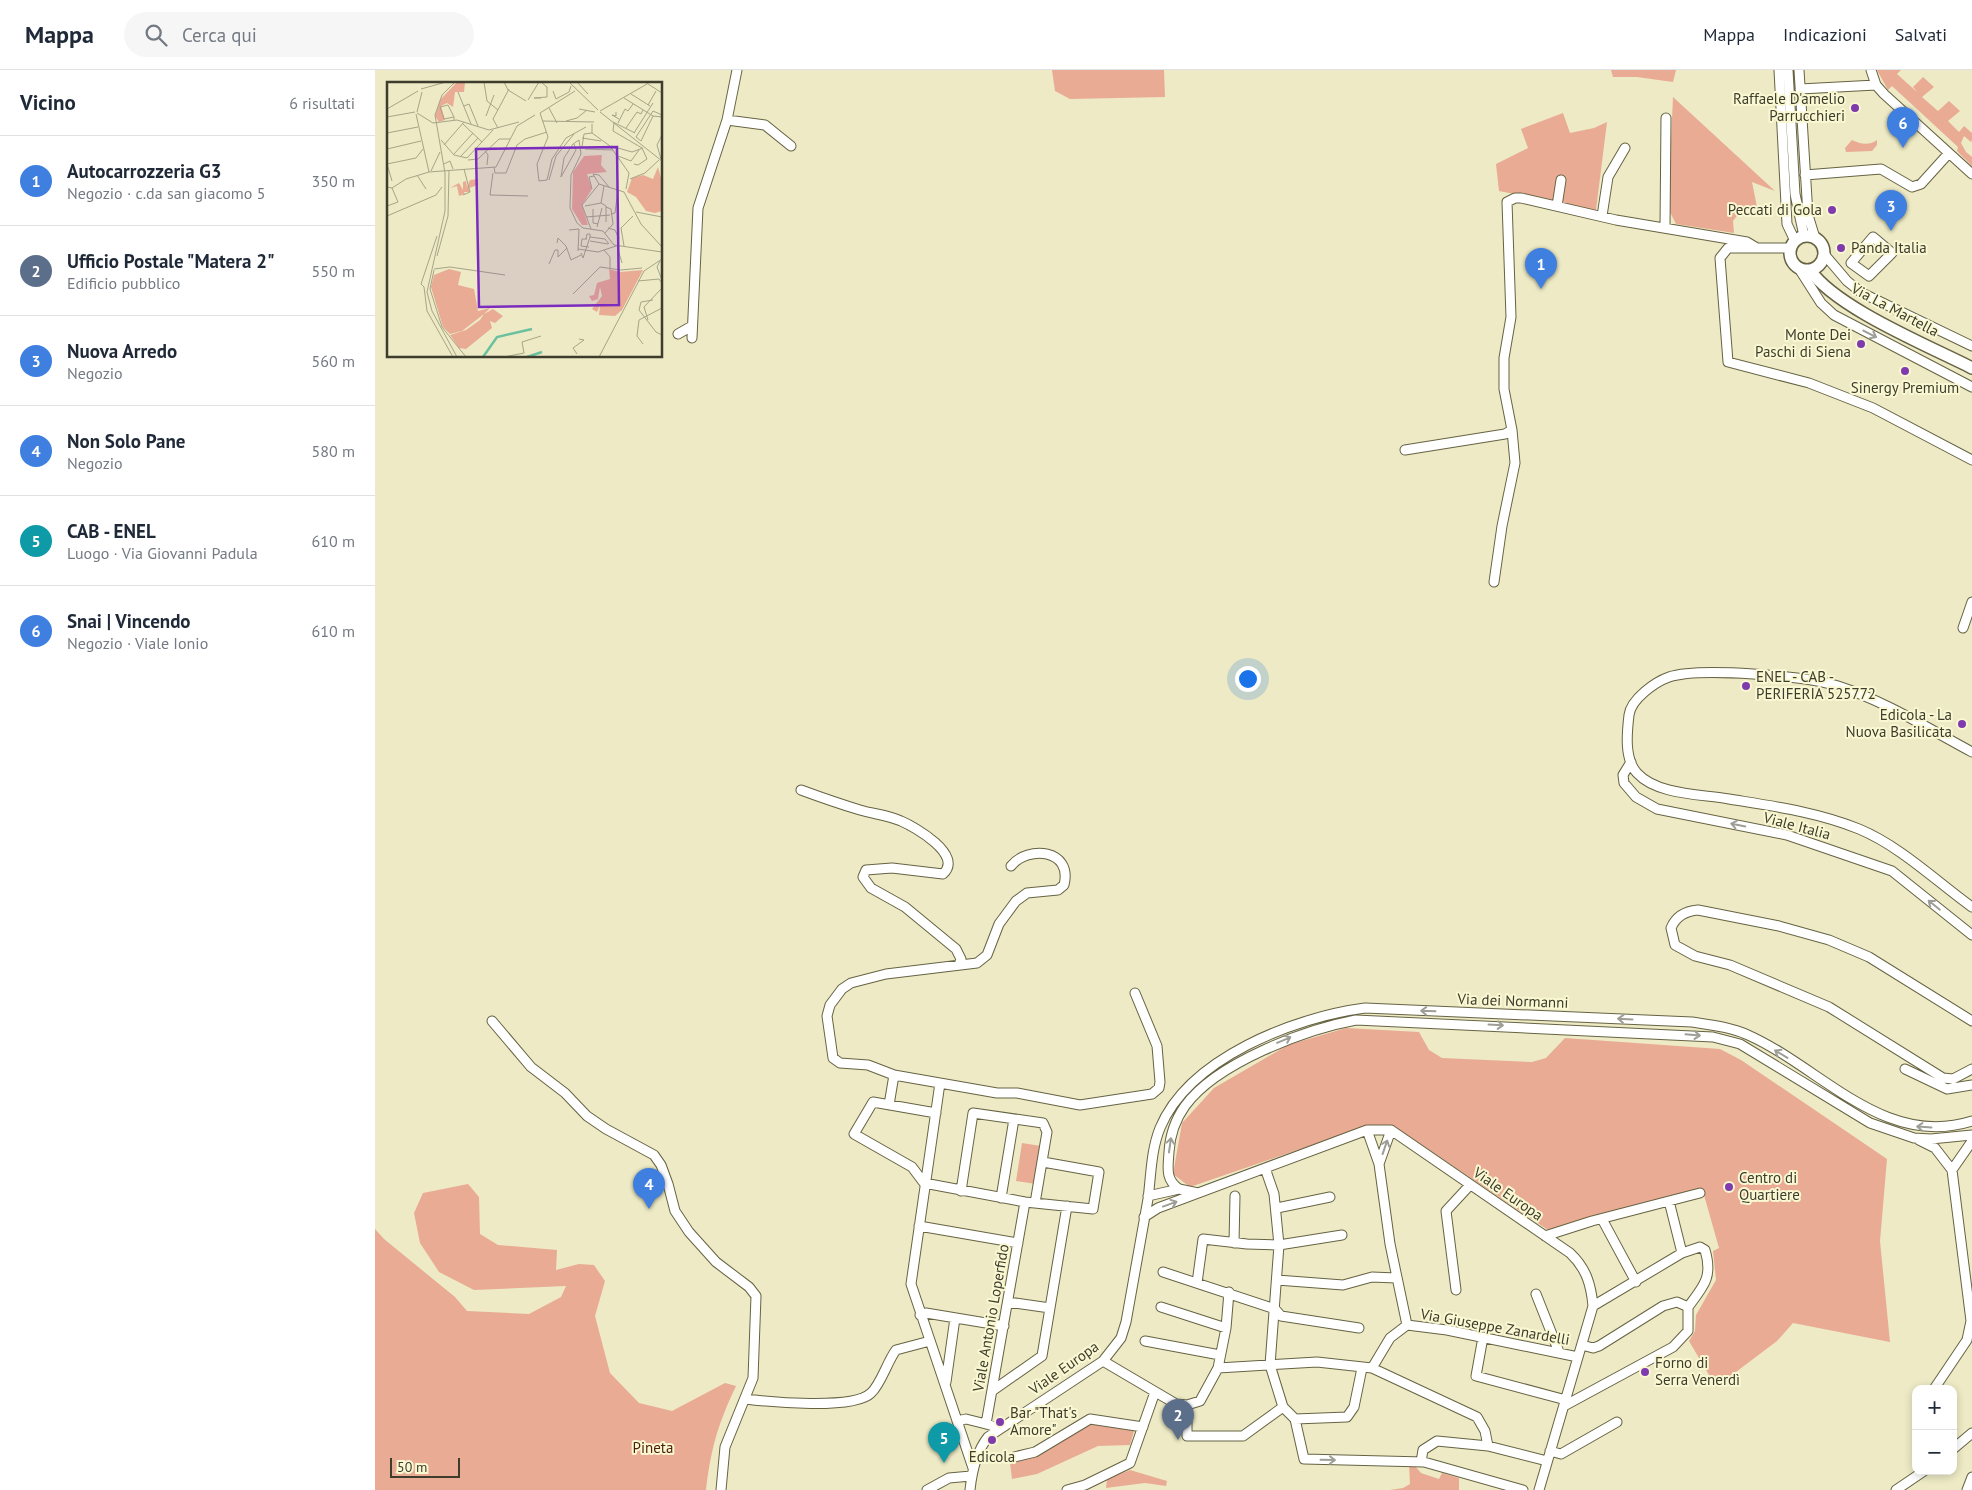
<!DOCTYPE html>
<html lang="it">
<meta charset="utf-8">
<style>
body{margin:0;font-family:"PT Sans",sans-serif;background:#f6f6f7;color:#1f2937}
.controls{position:absolute;right:15px;bottom:15px;display:grid;overflow:hidden;border-radius:10px;box-shadow:0 2px 8px #0003}
.controls button{width:45px;height:45px;display:grid;place-items:center;padding:0;border:0;border-bottom:1px solid #e0e1e3;background:#fff;color:#1f2937;font:25px sans-serif}
.scale{position:absolute;left:15px;bottom:12px;width:70px;box-sizing:border-box;padding-left:5px;border:2px solid #3d3c2d;border-top:0;font-size:14px;line-height:18px;white-space:nowrap;color:#3d3c2d;-webkit-text-stroke:4px #faf8d2;paint-order:stroke}
.you{position:absolute;left:872px;top:608px;width:18px;height:18px;margin:-12px;border:4px solid #fff;border-radius:50%;background:#1a73e8;box-shadow:0 0 0 8px #1a73e833}
.badge{display:grid;place-items:center;width:32px;height:32px;border-radius:50%;background:#7f3aad;color:#fff;font-size:16px;font-weight:700}
.pin{position:absolute;translate:-50% -41px;filter:drop-shadow(0 1px 2px #0008)}
.pin::after{content:'';position:absolute;top:26px;width:18px;height:15px;background:inherit;clip-path:polygon(0 0,100% 0,50% 100%)}
.list{margin:0;padding:0;list-style:none}
h2{display:flex;justify-content:space-between;align-items:center;height:65px;margin:0;padding:0 20px;font-size:21px}
h2 small{font-size:16px;font-weight:400;color:#747a83}
.list li{display:grid;grid-template-columns:32px 1fr auto;gap:15px;align-items:center;box-sizing:border-box;height:90px;padding:0 20px;border-top:1px solid #e0e1e3}
.list b{display:block;font-size:19px;white-space:nowrap}
.list p{margin:0;font-size:16px;white-space:nowrap;color:#747a83}
.list em{font-size:16px;font-style:normal;color:#747a83}
.icon{flex:none;width:28px;height:28px;fill:none;stroke:currentColor;stroke-width:2;stroke-linecap:round;stroke-linejoin:round}
.map{position:relative;flex:none;width:1597px;height:1420px;overflow:hidden}
header{display:flex;align-items:center;gap:30px;box-sizing:border-box;height:70px;padding:0 25px;background:#fff;border-bottom:1px solid #e0e1e3}
header strong{font-size:24px}
nav{display:flex;gap:28px;margin-inline-start:auto;font-size:18px}
.search{width:350px;height:45px;background:#f6f6f7;display:flex;align-items:center;gap:12px;box-sizing:border-box;padding:0 18px;border-radius:28px;color:#747a83;font-size:19px}
main{display:flex}
aside{flex:1;background:#fff}
.map>svg:first-child{display:block}
.green{fill:#e9ab94}
.lines{fill:none;stroke-linecap:round;stroke-linejoin:round}
.minor-casing{stroke:#666343;stroke-width:11}
.tertiary-casing{stroke:#666343;stroke-width:14}
.minor{stroke:#fff;stroke-width:9}
.tertiary{stroke:#fff;stroke-width:11}
.oneway{stroke:#9e9e96}
.poi-dot{fill:#7f3aad;stroke:#faf8d2;stroke-width:2}
.labels{text-anchor:middle;stroke-width:4;stroke-linejoin:round;paint-order:stroke}
.poi-label{font-size:15px;fill:#3d3c2d;stroke:#faf8d2;text-anchor:start}
.street-label{font-size:15px;fill:#3d3c2d;stroke:#faf8d2}
.park-label{font-size:15px;fill:#4d1e0a;stroke:#faf8d2}
.inset-river{fill:none;stroke:#6bc19e;stroke-width:2.5}
.inset-road{fill:none;stroke:#a7a488;stroke-width:1}
.view{fill:#7b2cbf;fill-opacity:0.15;stroke:#7b2cbf;stroke-width:2.5}
.inset-edge{fill:none;stroke:#3d3c2d;stroke-width:2.5}
</style>
<header>
<strong>Mappa</strong>
<div class="search"><svg class="icon" aria-label="search" viewBox="0 0 24 24"><circle cx="10" cy="10" r="6"/><path d="M15 15l6 6"/></svg>Cerca qui</div>
<nav><a>Mappa</a><a>Indicazioni</a><a>Salvati</a></nav>
</header>
<main>
<aside>
<h2>Vicino<small>6 risultati</small></h2>
<ul class="list">
<li><span class="badge" style="background:#3f7fe0">1</span><div><b>Autocarrozzeria G3</b><p>Negozio · c.da san giacomo 5</p></div><em>350 m</em></li>
<li><span class="badge" style="background:#5c6f8a">2</span><div><b>Ufficio Postale &quot;Matera 2&quot;</b><p>Edificio pubblico</p></div><em>550 m</em></li>
<li><span class="badge" style="background:#3f7fe0">3</span><div><b>Nuova Arredo</b><p>Negozio</p></div><em>560 m</em></li>
<li><span class="badge" style="background:#3f7fe0">4</span><div><b>Non Solo Pane</b><p>Negozio</p></div><em>580 m</em></li>
<li><span class="badge" style="background:#0f9aa8">5</span><div><b>CAB - ENEL</b><p>Luogo · Via Giovanni Padula</p></div><em>610 m</em></li>
<li><span class="badge" style="background:#3f7fe0">6</span><div><b>Snai | Vincendo</b><p>Negozio · Viale Ionio</p></div><em>610 m</em></li>
</ul>
</aside>
<div class="map">
<svg width="1597" height="1420" viewBox="0 0 1597 1420">
<rect width="100%" height="100%" fill="#edeac5"/>
<path class="green" d="M677 0H789L790 27 695 29 680 21Z
M1236 0H1301L1298 12 1262 7H1238Z
M1502 0H1526L1522 4 1542 22 1538 17 1548 7 1559 17 1547 27 1563 41 1574 31 1585 41 1573 51 1584 62 1589 56 1597 63V70L1596 72 1589 66 1586 73 1591 82 1597 87V96L1582 81 1583 77 1517 16 1513 20Z
M1298 27 1400 121 1377 112 1382 137 1364 143 1358 151 1359 163 1301 154 1293 138Z
M1188 43 1195 63 1219 58 1232 52 1221 140 1124 121 1121 94 1153 78 1146 59Z
M1477 70C1485 74 1494 76 1502 70V75L1497 81 1471 82 1470 78Z
M971 958 1044 962 1054 980 1067 988 1157 992 1171 988 1190 968 1345 979 1366 990 1512 1089 1505 1171 1515 1272 1418 1253 1402 1271 1341 1317 1314 1271 1320 1261 1321 1245 1341 1210 1338 1181 1344 1178 1327 1118 1173 1160 1017 1055 989 1057 815 1117 798 1104 807 1053 839 1018 913 975Z
M647 1073 666 1076 661 1114 641 1111Z
M93 1114 104 1127 105 1164 123 1175 182 1180 181 1200 204 1194 219 1195 230 1211 220 1246 235 1303 264 1333 297 1341 350 1313 361 1316C343 1354 336 1378 331 1420H0V1159L9 1169 80 1227 92 1241 154 1244 186 1227 191 1216 99 1220 64 1202 45 1173 39 1143 48 1123Z
M721 1354 759 1361 755 1375 723 1376 662 1404 637 1409 635 1393 657 1387 714 1355Z
M1034 1394 1039 1395 1046 1403 1064 1409 1067 1403 1084 1408V1420H1015L1028 1418 1035 1414Z
M755 1400 792 1411 791 1416 770 1413 731 1418 732 1409Z"/>
<g class="lines">
<defs>
<path id="minor" d="M1404 0 1412 154 1420 171
M1413 0 1420 124 1429 166
M1424 0 1433 145 1440 168
M1496 0 1501 15 1509 24 1597 104
M1425 19 1501 15
M352 50 390 55 416 76
M1430 105 1506 99 1537 117 1546 114 1574 83
M1182 136 1186 110
M1227 146 1233 107 1250 78
M1290 156 1291 48
M1498 167 1517 183 1494 206 1476 193Z
M1416 178H1353L1345 188 1353 292 1434 313 1498 338 1597 390
M1449 184 1472 211 1487 223 1597 276
M1423 197 1446 233 1459 245 1597 317
M303 264 317 256
M317 268 323 138 352 50 362 0
M1030 380 1130 364 1137 360
M1119 512 1127 456 1140 393 1137 360 1129 319V288L1136 247 1132 132 1140 128H1146L1241 150 1372 172 1382 178
M1588 558 1597 532
M1597 682C1554 659 1510 631 1463 616 1432 606 1324 597 1294 607 1280 612 1256 629 1254 645 1252 662 1249 689 1262 703 1282 725 1326 724 1354 729 1397 736 1443 742 1484 759 1525 776 1561 811 1597 837
M1256 692 1248 705 1249 713 1261 727 1282 739 1412 765 1517 801 1597 865
M426 720C445 727 465 734 485 740 498 744 513 745 526 751 540 757 589 785 568 804L517 798 491 800 488 807 496 818 530 837 581 879 586 889 584 895
M117 951 156 997 190 1023 212 1046 231 1059 279 1085 286 1095 293 1114 300 1141 314 1162 341 1192 374 1217 381 1226 378 1308 350 1377 346 1420
M1597 951 1494 887 1454 870 1404 856 1323 840C1311 841 1301 846 1296 858L1300 875 1320 886 1355 895 1454 937 1568 1008 1578 1009 1597 999
M1530 999 1572 1019 1597 1015
M519 1005 622 1023H642L705 1035 777 1024 784 1018 785 1012 782 976 760 923
M565 1013 536 1214 598 1398
M514 1035 519 1005 493 995 465 993 458 988 452 946 455 935 467 919 476 913 511 904 602 893 612 885 624 854 641 831 652 823 683 820 689 815C698 779 653 775 636 796
M561 1043 498 1032 479 1064 537 1097 549 1113 650 1132 718 1139 724 1102 668 1092
M992 1060 1004 1094 1016 1060
M1544 1070 1560 1078 1577 1100 1597 1071
M1004 1094 1015 1174 1032 1255
M890 1098 899 1124 904 1175 895 1295 908 1337
M804 1119C790 1109 793 1098 794 1082 795 1065 800 1050 810 1036 841 993 931 959 981 950L1338 967 1365 974 1495 1053 1539 1068 1556 1069 1597 1065
M586 1121 598 1043 668 1053 672 1062 660 1133
M773 1126 804 1119 823 1123
M626 1128 639 1049
M1294 1131 1325 1123
M902 1138 955 1127
M769 1147 783 1138 992 1060H1016L1195 1183C1211 1198 1216 1214 1218 1236L1164 1420
M1227 1149 1261 1212
M544 1156 643 1173
M1170 1166 1217 1151 1294 1131 1307 1183
M859 1173 860 1126
M788 1202 900 1239 906 1246 984 1258
M902 1210 968 1215 997 1207 1021 1208
M822 1213 828 1169 872 1174 904 1175 967 1165
M1081 1220 1071 1141 1095 1115
M1161 1224 1184 1282
M633 1232 675 1238
M1218 1236 1307 1183 1325 1177 1330 1180C1338 1207 1329 1216 1313 1237
M786 1237 851 1258
M545 1245 551 1243 629 1256
M1032 1255 1072 1260 1203 1287
M1108 1267 1101 1306 1191 1330
M770 1271 845 1285
M1207 1275 1218 1278 1224 1276 1288 1236 1302 1232 1313 1237
M728 1291 801 1334 812 1335 825 1331 843 1298 851 1258 854 1222
M843 1298 942 1292 997 1298 1015 1268 1032 1255
M997 1298 1102 1347 1110 1361 1113 1376
M571 1312 580 1248
M1559 1319 1592 1270 1596 1251 1577 1100
M617 1321 667 1286 692 1136
M371 1329C394 1332 479 1340 496 1323 506 1314 512 1292 521 1280L555 1271
M812 1335V1366H868L908 1337 920 1349
M1189 1336 1298 1277 1313 1261V1237
M920 1349 929 1389 1049 1392 1148 1420
M920 1349 972 1347 979 1337 987 1298
M582 1351 591 1349 611 1354
M625 1358 611 1354 650 1132
M1578 1379 1597 1363
M1175 1381 1186 1384 1242 1352
M639 1387 660 1382 715 1349 768 1357
M1046 1392 1048 1380 1062 1371 1113 1376 1172 1391
M552 1420 574 1408 596 1406
M595 1420C597 1401 601 1382 613 1367L728 1291 746 1268 751 1252C758 1211 766 1170 773 1129 776 1106 776 1080 785 1058 814 988 920 947 990 938L1317 952C1336 955 1355 957 1373 965 1447 998 1509 1079 1597 1051
M692 1420 710 1415 755 1393 780 1322
M1521 1420 1549 1401
M1592 1420 1597 1407"/>
<path id="tertiary" d="M1415 183a17 17 0 1 1 34 0a17 17 0 1 1-34 0Z
M1435 200C1461 238 1554 276 1597 298"/>
</defs>
<use href="#minor" class="minor-casing"/>
<use href="#tertiary" class="tertiary-casing"/>
<use href="#minor" class="minor"/>
<use href="#tertiary" class="tertiary"/>
</g>
<defs><path id="oneway-shaft" d="M-6 0H5M1.5-3L5.5 0L1.5 3" fill="none" stroke-width="1.6" stroke-linecap="round" stroke-linejoin="round" transform="scale(1.25)"/></defs>
<g class="oneway">
<use href="#oneway-shaft" transform="translate(1495 264) rotate(27)"/>
<use href="#oneway-shaft" transform="translate(1363 755) rotate(-169)"/>
<use href="#oneway-shaft" transform="translate(1559 835) rotate(-141)"/>
<use href="#oneway-shaft" transform="translate(1053 941) rotate(-178)"/>
<use href="#oneway-shaft" transform="translate(1250 949) rotate(-177)"/>
<use href="#oneway-shaft" transform="translate(1121 955) rotate(3)"/>
<use href="#oneway-shaft" transform="translate(1318 965) rotate(5)"/>
<use href="#oneway-shaft" transform="translate(909 970) rotate(-23)"/>
<use href="#oneway-shaft" transform="translate(1406 984) rotate(-149)"/>
<use href="#oneway-shaft" transform="translate(1549 1057) rotate(-176)"/>
<use href="#oneway-shaft" transform="translate(795 1075) rotate(-82)"/>
<use href="#oneway-shaft" transform="translate(1010 1077) rotate(-71)"/>
<use href="#oneway-shaft" transform="translate(795 1134) rotate(-20)"/>
<use href="#oneway-shaft" transform="translate(953 1390) rotate(1)"/>
</g>
<g class="poi-dot">
<circle cx="1480" cy="38" r="5"/>
<circle cx="1457" cy="140" r="5"/>
<circle cx="1466" cy="178" r="5"/>
<circle cx="1486" cy="274" r="5"/>
<circle cx="1530" cy="301" r="5"/>
<circle cx="1371" cy="616" r="5"/>
<circle cx="1587" cy="654" r="5"/>
<circle cx="1354" cy="1117" r="5"/>
<circle cx="1270" cy="1302" r="5"/>
<circle cx="625" cy="1352" r="5"/>
<circle cx="617" cy="1370" r="5"/>
</g>
<g class="labels">
<g class="poi-label">
<text x="1470" y="34" text-anchor="end">Raffaele D'amelio<tspan x="1470" dy="17">Parrucchieri</tspan></text>
<text x="1447" y="145" text-anchor="end">Peccati di Gola</text>
<text x="1476" y="183">Panda Italia</text>
<text x="1476" y="270" text-anchor="end">Monte Dei<tspan x="1476" dy="17">Paschi di Siena</tspan></text>
<text x="1530" y="323" text-anchor="middle">Sinergy Premium</text>
<text x="1381" y="612">ENEL - CAB -<tspan x="1381" dy="17">PERIFERIA 525772</tspan></text>
<text x="1577" y="650" text-anchor="end">Edicola - La<tspan x="1577" dy="17">Nuova Basilicata</tspan></text>
<text x="1364" y="1113">Centro di<tspan x="1364" dy="17">Quartiere</tspan></text>
<text x="1280" y="1298">Forno di<tspan x="1280" dy="17">Serra Venerdì</tspan></text>
<text x="635" y="1348">Bar "That's<tspan x="635" dy="17">Amore"</tspan></text>
<text x="617" y="1392" text-anchor="middle">Edicola</text>
</g>
<g class="street-label">
<text transform="translate(1520 240) rotate(28)" y="5">Via La Martella</text>
<text transform="translate(1422 756) rotate(15)" y="5">Viale Italia</text>
<text transform="translate(1138 931) rotate(2)" y="5">Via dei Normanni</text>
<text transform="translate(1133 1124) rotate(35)" y="5">Viale Europa</text>
<text transform="translate(616 1248) rotate(-80)" y="5">Viale Antonio Loperfido</text>
<text transform="translate(1120 1257) rotate(10)" y="5">Via Giuseppe Zanardelli</text>
<text transform="translate(689 1298) rotate(-35)" y="5">Viale Europa</text>
</g>
<g class="park-label">
<text x="278" y="1383">Pineta</text>
</g>
</g>
<g transform="translate(12 12)">
<rect width="275" height="275" fill="#edeac5"/>
<path d="M70 0H78L77 10H68L66 25 60 21 54 24 58 38 52 40 48 34 53 18ZM215 73 214 83 220 90 200 92 205 107 195 123 201 143H195L185 127 186 90 197 74ZM271 85 275 100V129L268 131 259 129 249 115 240 110 245 96 256 93 266 97ZM91 97V103L82 106 83 110H77L78 112 72 114 70 104 63 106 72 101 76 108V100L79 99 80 105 83 98ZM62 187 74 190 71 203 87 207 91 229 103 226 97 232 106 227 116 234 108 241 103 239 105 246 79 267 72 266 63 253 79 248 93 238 97 232 75 249 63 252 56 245 44 205 47 193ZM222 187 233 190 256 188 235 228 228 234 212 233 213 223 210 230 205 227 215 214 213 205 211 217 205 219 202 214 207 213 210 201 223 197Z" fill="#e9ab94"/>
<path class="inset-river" d="M96 275 110 255 145 247M140 275 155 270"/>
<path class="inset-road" d="M68 0 55 13 48 33 58 91V129L40 210 45 229 70 275M97 0 100 19 111 28M117 0 121 8 139 19M182 0 211 28M190 0 201 12M258 0 275 11M34 7 59 0M166 9 169 17 182 10 184 4M188 9 153 31 161 55 150 82 152 99 160 98 165 77 179 56 199 45M71 10 84 42M244 12 263 24M154 16H147L160 15V5L154 0M237 16 266 34 275 35M141 18 152 0M261 23 269 9M77 24 82 22 91 44M162 26 170 41M0 27 31 9M192 27 208 30M213 29 260 2M30 30 35 10M213 30 275 79M229 30V34L225 33 232 37M30 31 46 41 70 38 102 48 132 40M29 32 42 90M99 34 107 13M266 34 254 59 249 55 266 29 275 33M0 35 28 30M67 35 57 37 53 25 61 23 67 35V38M155 39 207 40M179 39 190 36 200 28M226 40 248 51M227 41 226 49 255 66M231 41 238 27 241 29 246 22M76 42 95 60M205 42V51L223 64 242 91 239 107M111 46 106 37 122 7M239 46 250 30 254 32 256 28M0 51 31 45M247 51 266 21M195 56 214 59M54 58 67 73 80 76M192 58 194 72 184 93 183 126 190 141 196 146 216 149 227 163 275 170M187 62 189 68 174 95 177 76 186 62 192 58M57 63 77 40M224 64 245 70 256 66M195 65 197 52 205 51M0 67 34 59M198 67 226 68M98 69 101 73 100 83M67 72 86 51M74 74 91 56M231 74 244 79 252 68M80 76 106 48M274 77 270 63 275 53M81 78 91 77 112 57H123M0 82 29 76 36 67M0 82 5 99M57 82 63 79 66 87M247 82 251 83 260 77 255 66M107 85 108 91H119L130 63 138 57 160 50M44 89 53 70M106 91 103 113 141 114M30 93 39 107M212 93 206 92 212 102M212 93 222 105M243 97 258 91 272 78M162 98 169 74 187 52M0 105 5 106 19 97 42 90 109 85 130 44 148 33M205 107 202 95 207 94M76 113 83 110 77 87M214 121 219 124V140M214 121 217 104M0 124 11 120 5 106M198 124 214 121M206 127V141L211 142M249 130 275 135M224 132 228 131 231 108M0 134 49 113 55 105M199 135 223 133M210 145 215 126M221 146 228 148 232 157M204 147 195 123 212 102 237 110 254 142 275 165M182 148 192 147 191 169M218 151 226 142 224 127 219 125M50 154 34 202 37 205 40 229 66 275M199 157 200 152H203V155L218 157 222 162M200 157H195L194 164 202 165M203 159 221 162M170 161 171 156 179 164 184 178 194 173M230 164 235 181M237 164 234 146 246 134M191 167 211 170 229 164M217 168 223 175V186M194 171 196 176 203 155M50 174 61 134 62 88M273 179 270 185 275 198M162 182 168 168H171V175L180 166M47 187 63 185 118 193M47 188 43 207 55 245 79 275M251 199 272 197 275 201M186 212 213 185 234 188 255 186M266 218 254 220 252 228 269 250 275 253M261 238 257 225 275 206M256 262 250 254 252 238 275 226M190 272 186 266 197 258 192 257M117 275 137 271 135 260 154 254M212 275 257 189 275 177"/>
<path class="view" d="M230 65 232 223 92 225 89 67Z"/>
<rect width="275" height="275" class="inset-edge"/>
</g>
</svg>
<div class="controls">
<button>+</button>
<button>−</button>
</div>
<div class="scale">50 m</div>
<div class="you"></div>
<div class="pin badge" style="left:1166px;top:219px;background:#3f7fe0">1</div>
<div class="pin badge" style="left:803px;top:1370px;background:#5c6f8a">2</div>
<div class="pin badge" style="left:1516px;top:161px;background:#3f7fe0">3</div>
<div class="pin badge" style="left:274px;top:1139px;background:#3f7fe0">4</div>
<div class="pin badge" style="left:569px;top:1393px;background:#0f9aa8">5</div>
<div class="pin badge" style="left:1528px;top:78px;background:#3f7fe0">6</div>
</div>
</main>
